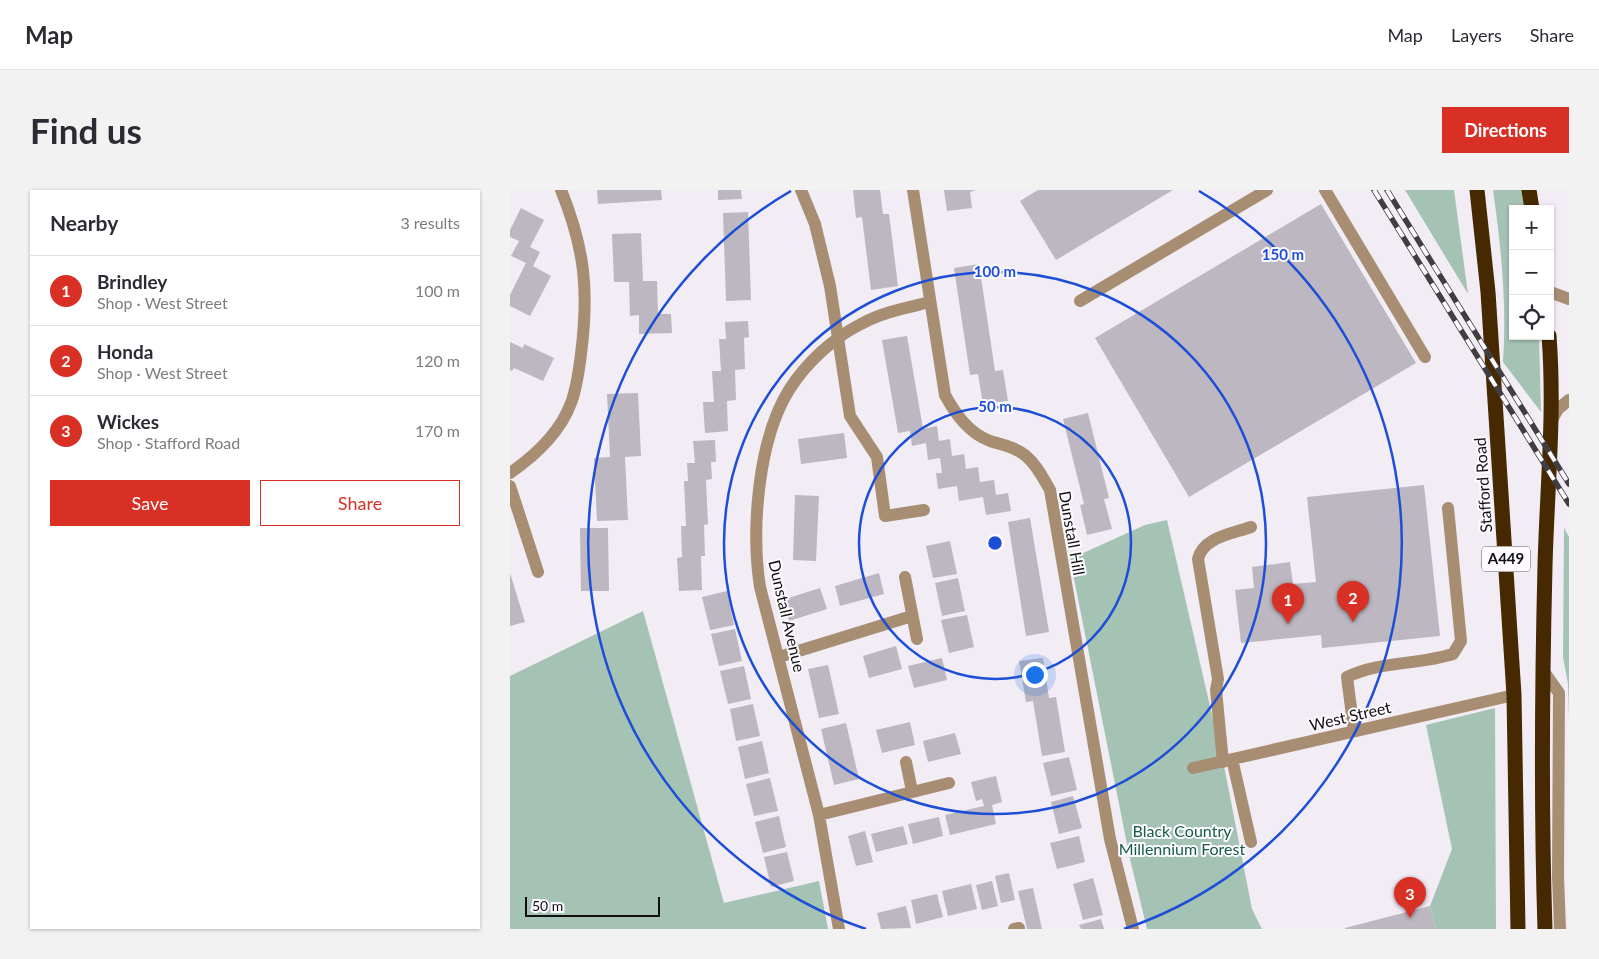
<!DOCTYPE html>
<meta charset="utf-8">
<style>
body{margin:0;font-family:Lato,sans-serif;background:#f2f2f3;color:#2b2b33}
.controls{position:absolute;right:15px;top:15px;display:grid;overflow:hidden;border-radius:0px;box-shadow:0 1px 4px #0004}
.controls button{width:45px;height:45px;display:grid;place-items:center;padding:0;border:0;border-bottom:1px solid #e1e1e2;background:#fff;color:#2b2b33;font:25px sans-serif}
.scale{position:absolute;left:15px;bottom:12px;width:135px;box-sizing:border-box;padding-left:5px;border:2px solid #110f12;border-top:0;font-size:14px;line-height:18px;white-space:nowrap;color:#110f12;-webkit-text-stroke:4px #fdfbff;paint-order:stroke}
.you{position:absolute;left:524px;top:484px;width:18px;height:18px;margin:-12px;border:4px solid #fff;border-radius:50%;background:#1a73e8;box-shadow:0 0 0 8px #1a73e833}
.badge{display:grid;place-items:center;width:32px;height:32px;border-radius:50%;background:#d93025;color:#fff;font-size:16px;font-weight:700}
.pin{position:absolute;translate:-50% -41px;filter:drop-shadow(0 1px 2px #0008)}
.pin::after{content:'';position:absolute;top:26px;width:18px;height:15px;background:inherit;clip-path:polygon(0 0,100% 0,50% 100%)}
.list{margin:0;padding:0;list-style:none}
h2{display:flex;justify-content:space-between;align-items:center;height:65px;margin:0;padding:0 20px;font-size:21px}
h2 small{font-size:16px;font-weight:400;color:#7c7c81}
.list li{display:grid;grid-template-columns:32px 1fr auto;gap:15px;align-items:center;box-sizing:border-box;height:70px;padding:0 20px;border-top:1px solid #e1e1e2}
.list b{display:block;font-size:19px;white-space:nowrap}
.list p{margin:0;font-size:16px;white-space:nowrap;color:#7c7c81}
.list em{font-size:16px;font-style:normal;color:#7c7c81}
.actions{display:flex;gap:10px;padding:15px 20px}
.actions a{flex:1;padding:11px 0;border:1px solid #d93025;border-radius:0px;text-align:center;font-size:18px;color:#d93025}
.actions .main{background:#d93025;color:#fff}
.icon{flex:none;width:28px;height:28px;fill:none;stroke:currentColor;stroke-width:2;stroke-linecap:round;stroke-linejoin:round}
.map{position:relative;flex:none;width:1059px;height:739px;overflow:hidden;border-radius:0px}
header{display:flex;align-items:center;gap:30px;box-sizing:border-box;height:70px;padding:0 25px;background:#fff;border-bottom:1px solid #e1e1e2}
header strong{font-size:24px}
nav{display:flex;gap:28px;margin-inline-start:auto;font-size:18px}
.intro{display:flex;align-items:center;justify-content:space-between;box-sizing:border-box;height:120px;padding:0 30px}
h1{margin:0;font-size:35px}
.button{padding:12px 22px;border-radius:0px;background:#d93025;color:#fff;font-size:18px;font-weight:700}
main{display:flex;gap:30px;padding:0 30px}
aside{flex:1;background:#fff;border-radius:0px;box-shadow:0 1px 4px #0004}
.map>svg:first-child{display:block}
.green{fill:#a5c3b5}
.building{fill:#bcb7c0}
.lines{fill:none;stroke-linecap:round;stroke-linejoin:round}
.minor{stroke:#a78e72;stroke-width:12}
.highway{stroke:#462901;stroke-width:15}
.rail-casing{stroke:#413e42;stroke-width:5.5}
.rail{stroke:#fdfbff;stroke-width:4;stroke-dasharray:11;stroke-linecap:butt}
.ring{fill:none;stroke:#1d4ed8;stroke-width:2.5}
.labels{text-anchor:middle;stroke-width:4;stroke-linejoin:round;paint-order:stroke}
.shield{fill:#fdfbff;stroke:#585659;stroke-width:1}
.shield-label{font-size:15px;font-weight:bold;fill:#110f12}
.street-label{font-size:16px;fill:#110f12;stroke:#fdfbff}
.park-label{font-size:16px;fill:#155d44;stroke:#fdfbff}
.centre{fill:#1d4ed8;stroke:#fdfbff;stroke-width:2.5}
.ring-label{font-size:15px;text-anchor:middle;font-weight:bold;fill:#1d4ed8;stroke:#fdfbff;stroke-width:4;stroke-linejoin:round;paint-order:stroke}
</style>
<header>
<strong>Map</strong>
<nav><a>Map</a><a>Layers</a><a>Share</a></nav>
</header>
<div class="intro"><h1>Find us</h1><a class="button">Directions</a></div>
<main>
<aside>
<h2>Nearby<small>3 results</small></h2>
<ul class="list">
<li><span class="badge">1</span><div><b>Brindley</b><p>Shop · West Street</p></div><em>100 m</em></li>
<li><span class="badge">2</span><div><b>Honda</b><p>Shop · West Street</p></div><em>120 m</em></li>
<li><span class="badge">3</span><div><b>Wickes</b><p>Shop · Stafford Road</p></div><em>170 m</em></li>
</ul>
<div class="actions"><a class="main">Save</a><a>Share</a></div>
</aside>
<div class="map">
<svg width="1059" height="739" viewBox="0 0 1059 739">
<rect width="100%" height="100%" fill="#f2ecf5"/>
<path class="green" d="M895 0H944L958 104Z
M983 0H1013L1016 19H1003V146H1029L1031 222 993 172C997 115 991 56 983 0Z
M657 330 715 581 742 719 752 739H637L620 669 560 369 635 335Z
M1054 338 1059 347V528L1058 494 1053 467Z
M133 421 214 713 309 691 318 739H0V486Z
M985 518 986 739H926L920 716 942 659 916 535Z"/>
<path class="building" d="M87 0H151L152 10 88 14Z
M208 0H231L232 9 208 10Z
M343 0H370L373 24H379L388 96 361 100 352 27 346 28Z
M434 0H466L460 2 462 18 437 21Z
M528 0H663L546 70 510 11Z
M811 14 906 173 679 307 585 148Z
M11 18 34 30 20 57 30 62 23 76 41 86 20 126 0 116V105L16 73 1 66 9 51 0 47V40Z
M238 22 241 110 216 111 213 23Z
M131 43 133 91H147L148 124H161L162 143 129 144V125L120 126 119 92H104L102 44Z
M469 74 485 181 493 180 498 211 473 214 468 184 460 185 444 78Z
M238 131 239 147 234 148 235 179 225 180 226 210 217 211 218 241 195 243 193 212H204L202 181H211L209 149H216L215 132Z
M397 146 413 239 427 236 429 251 440 249 442 266 454 264 456 279 468 277 470 292 484 290 486 305 498 303 501 321 476 325 473 307 449 311 447 296 428 299 426 283H432L430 268 418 270 416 253 402 256 400 241 388 243 372 150Z
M0 152 13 158 14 154 44 168 33 191 4 178 2 181 0 180Z
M128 203 131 266 115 267 118 330 87 331 84 268 100 267 97 204Z
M578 223 599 308 594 309 602 339 577 345 570 315 574 314 553 229Z
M334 243 337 268 291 274 288 249Z
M205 250 206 272H201L202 289 196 290 198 334 194 335 195 366H191L192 400 169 401 167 368 172 367 171 336H176L174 291H178L177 273H185L183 251Z
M914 295 930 446 812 458 811 445 731 453 725 400 744 398 742 377 780 372 783 394 806 392 797 307Z
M285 305 309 306 306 371 283 370Z
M520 328 539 442 516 446 498 332Z
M70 338H98L99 401H71Z
M440 351 447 384 423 388 416 356Z
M0 383 15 432 0 436Z
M369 383 374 404 330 416 325 396Z
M448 388 455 421 432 426 425 393Z
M310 398 317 419 279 431 272 410Z
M217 401 224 435 200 440 192 407Z
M457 425 464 457 439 463 431 430Z
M225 439 232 471 209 476 201 444Z
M386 456 392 479 359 488 353 466Z
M432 468 437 490 404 498 398 476Z
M533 468 539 508 546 507 555 562 532 566 523 511 516 512 509 471Z
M318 475 329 524 309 528 298 479Z
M234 476 241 509 218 514 210 481Z
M243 514 250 546 226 551 220 519Z
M400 532 405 555 372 563 366 540Z
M336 533 349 589 324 595 311 539Z
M445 543 451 564 418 572 413 551Z
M252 551 259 583 235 589 228 557Z
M559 567 567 600 541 606 533 573Z
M486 586 492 612 482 615 486 634 440 645 435 625 474 616 472 609 466 611 461 592Z
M260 588 268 621 244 626 236 594Z
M563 606 572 638 549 644 541 612Z
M269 626 276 657 253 663 245 632Z
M429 627 433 646 403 654 398 634Z
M393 636 398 654 366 662 361 644Z
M355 641 363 672 346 676 338 646Z
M569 646 575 672 547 679 540 653Z
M277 662 284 691 261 697 254 667Z
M499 683 505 710 491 713 485 686Z
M583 688 593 725 573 730 563 694Z
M482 691 488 716 472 720 466 695Z
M461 694 467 719 438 726 432 701Z
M523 698 532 739H517L508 701Z
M427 704 433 727 406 734 401 710Z
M396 716 401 738 371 739 367 723Z
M920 716 926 739H835V738Z
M591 729 594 739H571L569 735Z"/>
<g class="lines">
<path class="minor" d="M291 0 305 34 320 96 340 226 367 267 375 326 414 320
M403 0 435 205C446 225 459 243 480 251 493 255 505 257 516 266 527 275 533 288 540 300L600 649 623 739
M815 0 915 167
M1040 102 1059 109
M570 111 757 0
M1043 228 1048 219 1059 210
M0 283C26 265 50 243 61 213 67 197 69 180 71 164 79 101 75 59 51 0
M0 296 28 382
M395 387 407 449
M269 467 402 426
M1032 479 1049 503 1048 686 1050 739
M844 541 837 487C870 471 908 475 943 464L951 451 938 318
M722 569 741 652
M396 572 402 601
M713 572 706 500 708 489 688 369C693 347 722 344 741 337
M683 578 1004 505
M309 625 439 593
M329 739 309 625 250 397C241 339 248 250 279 200 296 173 323 148 351 134 373 122 396 118 420 112
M504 739 509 738"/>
<path class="highway" d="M967 0 978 102 1004 505 1008 739
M1019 0 1022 19
M1035 739C1031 618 1032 497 1035 376 1037 299 1045 223 1039 146"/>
<defs>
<path id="rail" d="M864 0 1059 314
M877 0 1059 294"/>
</defs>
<use href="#rail" class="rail-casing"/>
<use href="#rail" class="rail"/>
</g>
<g class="ring">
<circle cx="485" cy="353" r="136"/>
<circle cx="485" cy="353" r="271"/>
<path d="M356 739A407 407 0 0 1 281 1M689 1A407 407 0 0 1 614 739"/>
</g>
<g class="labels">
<rect class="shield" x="972" y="356.5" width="48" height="25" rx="4"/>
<g class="shield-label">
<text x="996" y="374">A449</text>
</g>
<g class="street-label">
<text transform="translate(973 295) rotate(-94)" y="6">Stafford Road</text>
<text transform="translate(562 343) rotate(80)" y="6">Dunstall Hill</text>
<text transform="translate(277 426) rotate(77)" y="6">Dunstall Avenue</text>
<text transform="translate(840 526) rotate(-13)" y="6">West Street</text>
</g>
<g class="park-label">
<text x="672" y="647">Black Country<tspan x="672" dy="18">Millennium Forest</tspan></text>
</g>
</g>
<circle cx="485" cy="353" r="8" class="centre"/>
<g class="ring-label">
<text x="773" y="70">150 m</text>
<text x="485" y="87">100 m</text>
<text x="485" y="222">50 m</text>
</g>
</svg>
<div class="controls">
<button>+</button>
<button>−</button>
<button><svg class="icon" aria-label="locate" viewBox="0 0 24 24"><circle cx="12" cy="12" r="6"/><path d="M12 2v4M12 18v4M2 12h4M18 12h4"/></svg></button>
</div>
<div class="scale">50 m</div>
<div class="you"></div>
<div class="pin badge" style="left:778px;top:434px">1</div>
<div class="pin badge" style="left:843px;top:432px">2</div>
<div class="pin badge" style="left:900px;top:728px">3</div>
</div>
</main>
